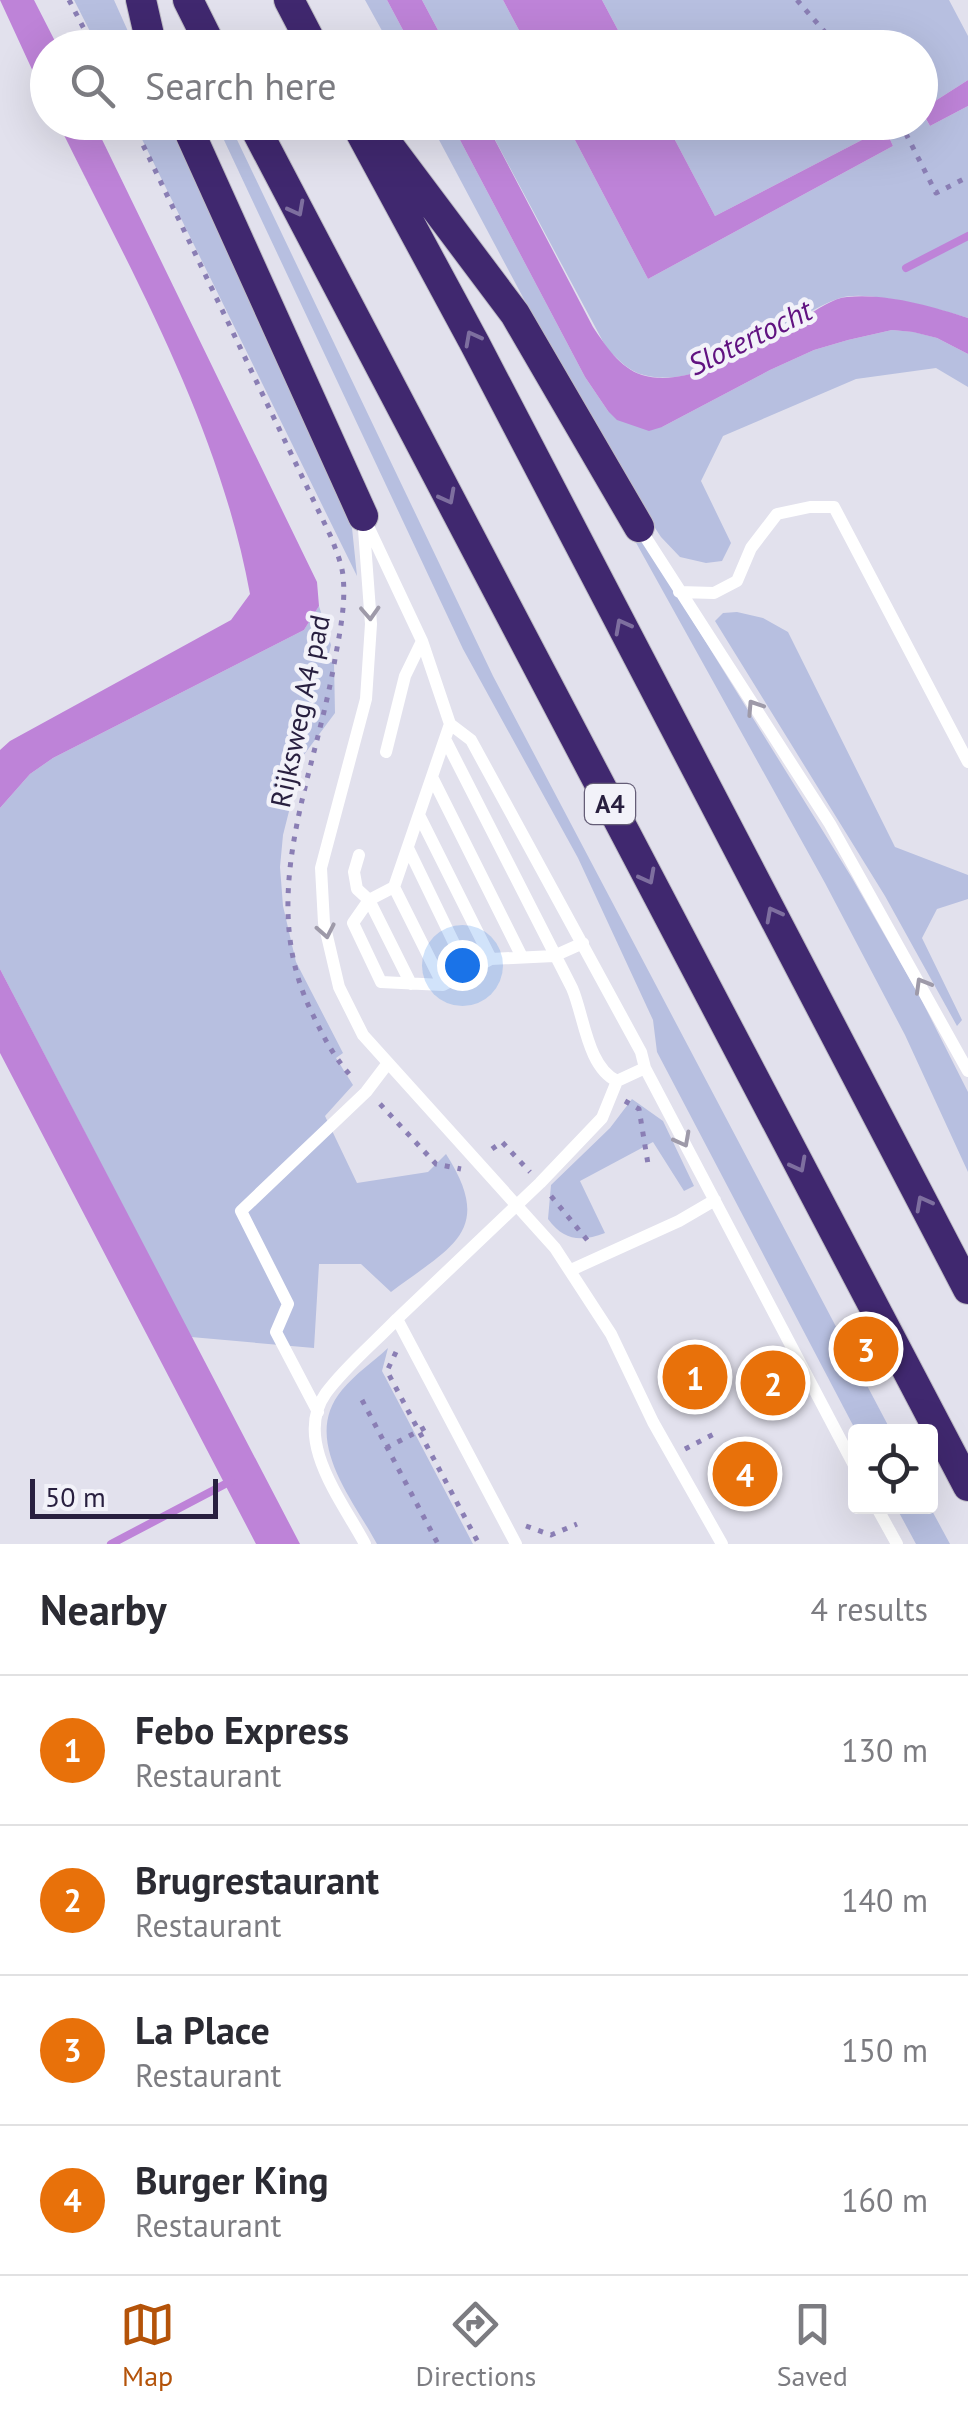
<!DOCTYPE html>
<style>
body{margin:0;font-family:"PT Sans",sans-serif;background:#f7f7f7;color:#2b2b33}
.controls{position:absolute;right:30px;bottom:30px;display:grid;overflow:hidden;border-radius:10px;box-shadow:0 10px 40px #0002}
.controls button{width:90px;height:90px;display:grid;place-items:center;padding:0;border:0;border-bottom:2px solid #e1e1e2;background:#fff;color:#2b2b33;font:50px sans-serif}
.scale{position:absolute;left:30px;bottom:25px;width:188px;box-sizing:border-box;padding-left:10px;border:5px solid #281f3f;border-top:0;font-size:28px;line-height:35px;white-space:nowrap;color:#281f3f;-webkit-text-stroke:8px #f2f2f9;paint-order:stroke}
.you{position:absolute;left:462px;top:965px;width:35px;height:35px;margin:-25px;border:8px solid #fff;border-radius:50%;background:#1a73e8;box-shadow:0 0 0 15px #1a73e833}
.badge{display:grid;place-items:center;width:65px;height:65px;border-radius:50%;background:#b45309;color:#fff;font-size:32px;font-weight:700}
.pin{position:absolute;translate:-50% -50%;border:5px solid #fff;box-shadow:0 2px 10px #0006}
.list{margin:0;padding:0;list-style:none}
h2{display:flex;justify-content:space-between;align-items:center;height:130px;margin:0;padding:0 40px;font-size:42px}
h2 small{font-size:32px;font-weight:400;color:#7c7c81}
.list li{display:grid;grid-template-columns:65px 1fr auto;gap:30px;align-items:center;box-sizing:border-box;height:150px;padding:0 40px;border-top:2px solid #e1e1e2}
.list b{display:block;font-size:38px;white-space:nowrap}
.list p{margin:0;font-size:32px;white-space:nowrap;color:#7c7c81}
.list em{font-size:32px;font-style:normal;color:#7c7c81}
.icon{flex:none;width:55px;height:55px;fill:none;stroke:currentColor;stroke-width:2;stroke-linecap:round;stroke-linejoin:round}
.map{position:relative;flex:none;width:968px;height:1544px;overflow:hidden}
.search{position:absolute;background:#fff;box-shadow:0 10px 40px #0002;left:30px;right:30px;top:30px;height:110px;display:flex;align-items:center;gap:25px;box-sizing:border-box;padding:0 35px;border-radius:55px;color:#7c7c81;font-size:38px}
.sheet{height:730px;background:#fff}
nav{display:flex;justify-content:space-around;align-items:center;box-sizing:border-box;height:140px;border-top:2px solid #e1e1e2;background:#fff;font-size:28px;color:#7c7c81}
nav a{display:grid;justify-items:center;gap:5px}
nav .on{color:#b45309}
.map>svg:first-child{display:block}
.green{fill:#b7bfe0}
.water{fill:#be83d8}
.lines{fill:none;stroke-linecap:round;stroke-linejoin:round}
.stream{stroke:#be83d8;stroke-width:8}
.highway-casing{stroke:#bebcc5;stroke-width:32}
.path{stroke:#8a7eb4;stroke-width:5;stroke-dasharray:5 8;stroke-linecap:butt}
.lane{stroke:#fff;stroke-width:12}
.highway{stroke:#40286f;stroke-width:30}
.oneway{stroke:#7e6f9f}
.oneway2{stroke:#9e9aa9}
.labels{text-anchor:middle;stroke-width:9;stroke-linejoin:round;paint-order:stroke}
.shield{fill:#f2f2f9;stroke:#655e77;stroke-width:2.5}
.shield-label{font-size:25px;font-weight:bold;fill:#281f3f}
.street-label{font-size:28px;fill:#281f3f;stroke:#f2f2f9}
.water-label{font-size:30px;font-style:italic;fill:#611381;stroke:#f2f2f9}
</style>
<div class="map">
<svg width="968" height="1544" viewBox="0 0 968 1544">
<rect width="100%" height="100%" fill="#e2e1ed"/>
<path class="green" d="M74 0H114L135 47H98Z
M365 0H387L412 47H391Z
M422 0H503L528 47H447Z
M602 0H949L968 36V80L921 110 920 48 627 47Z
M968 106V318C940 309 867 289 840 298 780 319 710 392 644 375 629 372 618 359 607 349L486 123H566L648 279 893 146 885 128 715 216 666 123 920 122 921 111 930 126Z
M134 123H170L332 474 352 528 357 576Z
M216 123H229L493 676 891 1431H856L657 1052 653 1020 578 858 463 649Z
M430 123H451L585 377 608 411 662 427 770 370 814 350 848 340 892 330 914 332 937 338 968 354V387L936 368 856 379 723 436 701 481 731 543 722 561 706 563 680 557 661 537 608 457Z
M564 413 852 878 920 997 968 1092V1172L905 1035 825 883Z
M319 606 331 645 327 661 334 663 335 713 303 756 283 835 280 867 283 906 296 962 343 1053 336 1058 353 1085 325 1116 357 1183 428 1172 446 1154C496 1232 450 1247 391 1292L361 1264H319L314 1348 191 1337 0 969V808L30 774 53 758 304 630Z
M737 612 763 618 788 632 895 847 968 875V899L937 909 922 938 962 1020 957 1026 885 896 715 621 723 613Z
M632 1099 663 1121 694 1186 684 1191 653 1142 580 1181 605 1233C581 1242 564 1241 548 1219L551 1185 610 1128Z
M388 1348 382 1371 473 1544H377C352 1498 301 1439 342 1390 355 1374 373 1362 388 1348Z
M896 1507H930L950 1544H916Z"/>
<path class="water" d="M0 0H34L58 47 48 48 47 102Z
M387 0H422L447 47H412Z
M503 0H602L627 47H528Z
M968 80V106L930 126 921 110Z
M58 123H94L317 582 319 606 304 630 53 758 30 774 0 808V750L10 741 231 620 250 594C219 425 133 275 58 123Z
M451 123H486L593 327C605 345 620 368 642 375 692 391 761 340 805 317 817 310 833 298 847 297 886 293 931 306 968 318V354L937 338 913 332 892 330 848 340 814 350 770 370 662 427 649 431 617 420 608 411 585 377Z
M566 123H666L715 216 885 128 893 146 648 279Z
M0 969 300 1544H256L0 1053Z"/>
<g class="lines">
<path class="stream" d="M906 268 968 236
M111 1544 231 1481"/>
<defs>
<path id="highway" d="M141 0 152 48
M188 0 212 48
M289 0 314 48
M185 122 363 516
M252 122 968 1486
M355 122 475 344 968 1289
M374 126 515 314 639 527"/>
</defs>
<use href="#highway" class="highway-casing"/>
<path class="path" d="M69 0 94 48
M797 0 839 48
M132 122 332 539C336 551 342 564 343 576 346 603 340 632 335 659 315 778 254 898 313 1015 324 1038 336 1061 354 1079
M900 122 936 193 968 177
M625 1101 639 1109 648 1164
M380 1104 436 1164 461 1169
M492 1149 502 1142 530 1172
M551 1196 588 1241
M396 1352 387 1371 479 1544
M362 1400 438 1544
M386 1448 432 1424
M685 1449 718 1432
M526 1526 551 1535 577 1524"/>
<path class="lane" d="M363 516 371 624 366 699 321 868 324 923 339 987 363 1035 555 1248 611 1334 653 1422 722 1544
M367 524 422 641 450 724 471 740 641 1052 645 1068 856 1469
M639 527 830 824 968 1071
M679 592 714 593 737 581 751 548 777 514 810 507H834L968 762
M450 724 394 887 369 900 353 923 381 982 443 985 491 959 554 956 583 943
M445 739 572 988C584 1015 587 1067 617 1081
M386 752 405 676 422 641
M432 777 522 957
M419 815 491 959
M408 848 468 972
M359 855 354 872 357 889 369 900 411 984
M394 887 443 985
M571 1270 679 1221 715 1200
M318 1412 276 1332 288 1304 241 1211 366 1092 388 1063
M876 1506 897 1544
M365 1544C343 1502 292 1440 326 1393 346 1366 374 1343 397 1319
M516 1544 397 1319 540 1183 602 1118 617 1081 645 1068"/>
<use href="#highway" class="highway"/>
</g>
<defs><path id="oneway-chevron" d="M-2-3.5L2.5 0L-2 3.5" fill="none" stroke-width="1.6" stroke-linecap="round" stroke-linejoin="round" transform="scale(2.5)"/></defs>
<g class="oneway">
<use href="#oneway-chevron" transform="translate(297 209) rotate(62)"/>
<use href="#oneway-chevron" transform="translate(472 338) rotate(-118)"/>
<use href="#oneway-chevron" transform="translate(448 497) rotate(62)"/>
<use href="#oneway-chevron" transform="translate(622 626) rotate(-118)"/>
<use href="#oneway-chevron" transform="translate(648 877) rotate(62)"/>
<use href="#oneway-chevron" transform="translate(773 914) rotate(-118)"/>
<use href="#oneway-chevron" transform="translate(799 1165) rotate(62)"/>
<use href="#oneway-chevron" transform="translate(923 1203) rotate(-118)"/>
</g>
<g class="oneway2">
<use href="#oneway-chevron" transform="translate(370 613) rotate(87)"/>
<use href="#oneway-chevron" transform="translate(754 707) rotate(-123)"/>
<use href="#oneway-chevron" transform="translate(326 931) rotate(79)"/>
<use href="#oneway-chevron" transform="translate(922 985) rotate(-120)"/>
<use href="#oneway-chevron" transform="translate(683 1140) rotate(62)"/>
</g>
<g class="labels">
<rect class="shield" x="585" y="784" width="50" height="40" rx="8"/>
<g class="shield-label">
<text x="610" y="813">A4</text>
</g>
<g class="street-label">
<text transform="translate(300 711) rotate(-78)" y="10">Rijksweg A4 pad</text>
</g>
<g class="water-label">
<text transform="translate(750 338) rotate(-26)" y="10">Slotertocht</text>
</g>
</g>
</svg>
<div class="controls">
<button><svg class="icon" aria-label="locate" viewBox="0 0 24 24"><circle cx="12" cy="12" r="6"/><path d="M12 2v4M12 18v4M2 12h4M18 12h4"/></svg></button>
</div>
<div class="scale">50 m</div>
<div class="you"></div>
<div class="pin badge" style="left:695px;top:1377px;background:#e8710a">1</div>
<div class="pin badge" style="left:773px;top:1383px;background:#e8710a">2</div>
<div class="pin badge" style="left:866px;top:1349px;background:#e8710a">3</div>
<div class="pin badge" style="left:745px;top:1474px;background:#e8710a">4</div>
<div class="search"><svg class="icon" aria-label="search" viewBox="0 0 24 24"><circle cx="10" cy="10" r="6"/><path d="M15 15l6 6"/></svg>Search here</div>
</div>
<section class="sheet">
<h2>Nearby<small>4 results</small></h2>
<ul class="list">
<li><span class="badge" style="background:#e8710a">1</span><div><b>Febo Express</b><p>Restaurant</p></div><em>130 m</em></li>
<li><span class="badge" style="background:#e8710a">2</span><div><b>Brugrestaurant</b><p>Restaurant</p></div><em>140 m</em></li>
<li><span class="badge" style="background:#e8710a">3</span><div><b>La Place</b><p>Restaurant</p></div><em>150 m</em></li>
<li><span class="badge" style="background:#e8710a">4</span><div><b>Burger King</b><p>Restaurant</p></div><em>160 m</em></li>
</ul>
</section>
<nav>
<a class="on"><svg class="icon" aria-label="map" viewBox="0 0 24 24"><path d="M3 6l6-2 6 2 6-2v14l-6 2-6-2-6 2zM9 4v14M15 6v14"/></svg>Map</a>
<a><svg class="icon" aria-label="directions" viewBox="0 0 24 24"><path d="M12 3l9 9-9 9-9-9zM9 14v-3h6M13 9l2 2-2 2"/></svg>Directions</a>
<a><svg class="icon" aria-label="saved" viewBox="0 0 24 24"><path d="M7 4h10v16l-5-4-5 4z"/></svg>Saved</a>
</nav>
